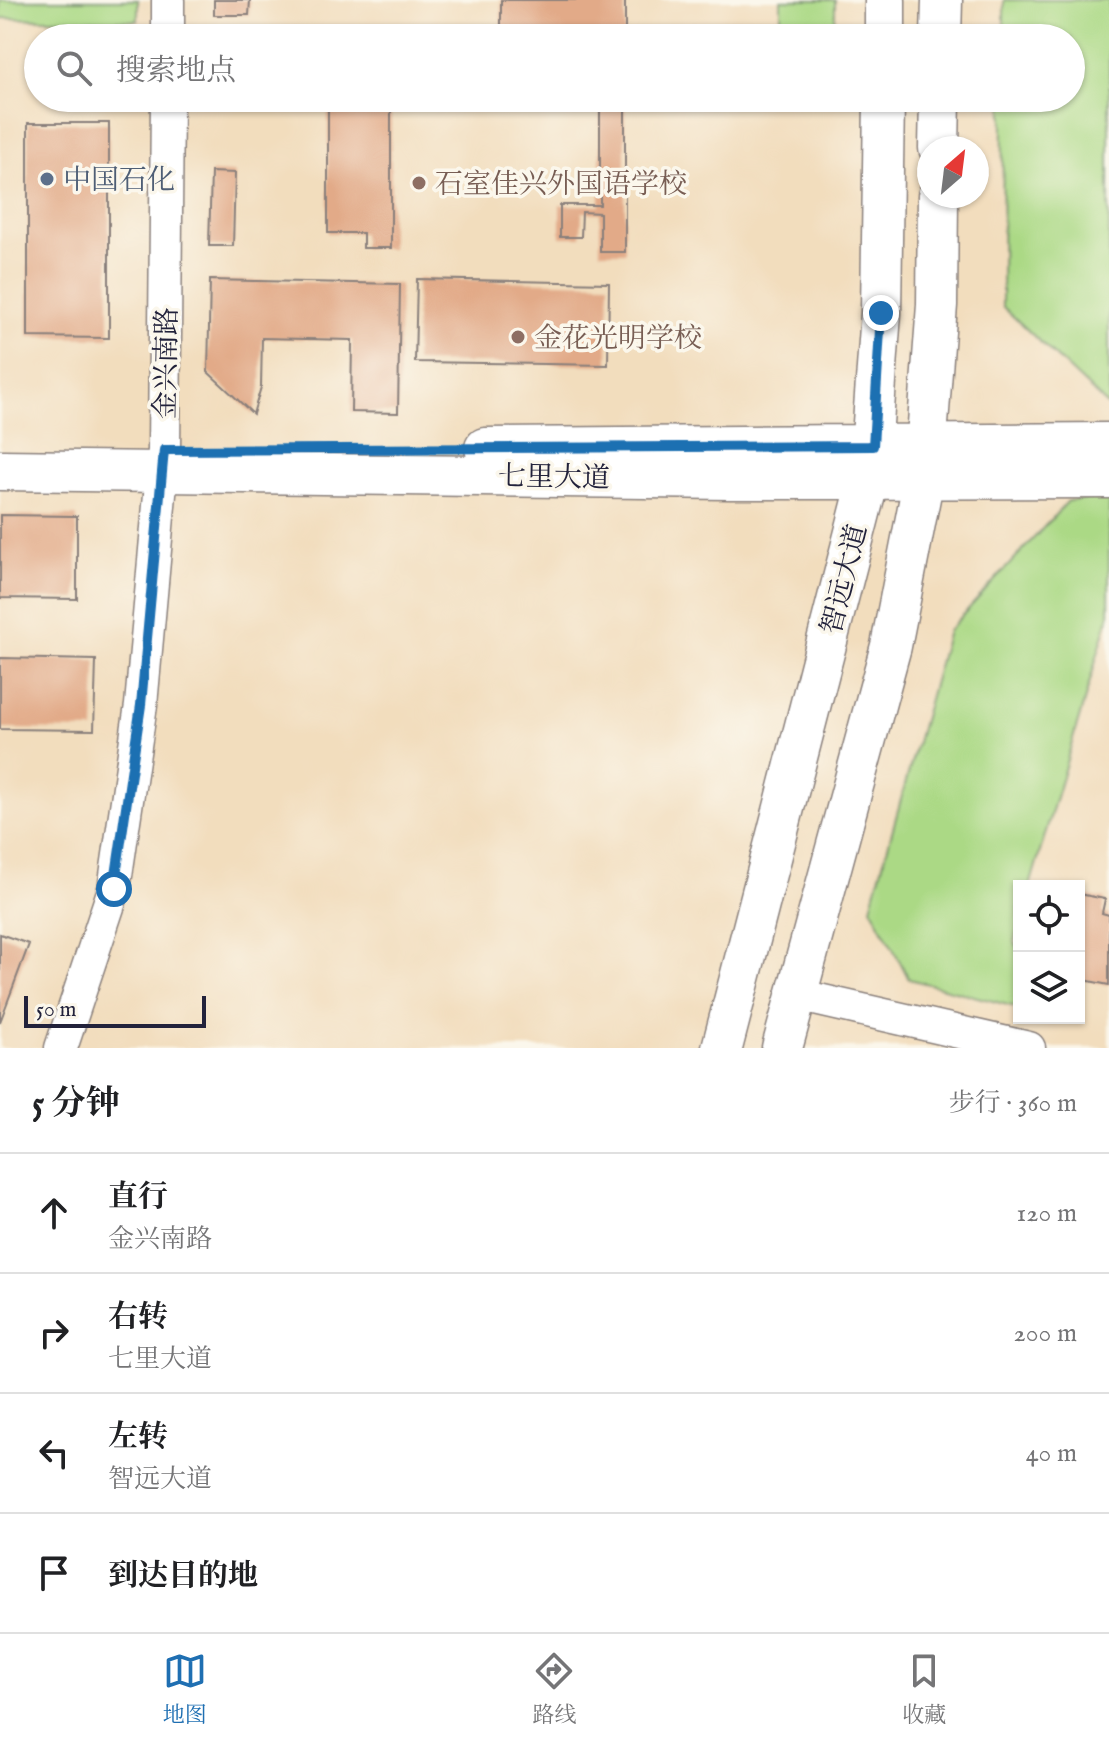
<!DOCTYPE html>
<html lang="zh">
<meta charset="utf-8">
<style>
body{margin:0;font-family:"IM FELL English","Noto Serif SC",serif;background:#f2f2f2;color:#202124}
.controls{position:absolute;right:24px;bottom:24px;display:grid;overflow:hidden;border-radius:0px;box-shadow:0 2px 6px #0004}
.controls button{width:72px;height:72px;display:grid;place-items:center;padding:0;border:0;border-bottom:2px solid #e0e0e0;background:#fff;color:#202124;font:40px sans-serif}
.compass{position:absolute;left:917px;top:136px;width:72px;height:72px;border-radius:50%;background:#fff;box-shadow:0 2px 6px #0004;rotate:28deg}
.scale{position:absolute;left:24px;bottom:20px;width:182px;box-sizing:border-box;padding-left:8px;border:4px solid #22223b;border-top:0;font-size:22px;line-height:28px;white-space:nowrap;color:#22223b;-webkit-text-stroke:6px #fbf7ec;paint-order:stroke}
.stop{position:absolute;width:24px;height:24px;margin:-18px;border:6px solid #1f6fb2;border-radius:50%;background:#fff}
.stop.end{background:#1f6fb2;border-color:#fff;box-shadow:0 2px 8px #0008}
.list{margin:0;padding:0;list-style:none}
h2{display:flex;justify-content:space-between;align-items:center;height:104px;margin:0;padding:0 32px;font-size:34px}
h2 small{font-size:26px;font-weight:400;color:#757577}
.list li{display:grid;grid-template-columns:52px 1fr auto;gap:24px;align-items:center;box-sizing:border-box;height:120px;padding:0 32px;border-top:2px solid #e0e0e0}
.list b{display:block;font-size:30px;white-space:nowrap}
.list p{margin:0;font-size:26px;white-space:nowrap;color:#757577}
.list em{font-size:26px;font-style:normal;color:#757577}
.icon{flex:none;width:44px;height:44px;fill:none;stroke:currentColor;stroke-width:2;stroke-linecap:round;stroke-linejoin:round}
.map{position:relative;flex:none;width:1109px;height:1048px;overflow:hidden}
.search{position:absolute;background:#fff;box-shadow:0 2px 6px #0004;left:24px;right:24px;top:24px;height:88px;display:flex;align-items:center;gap:20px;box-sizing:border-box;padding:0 28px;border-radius:44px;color:#757577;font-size:30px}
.sheet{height:584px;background:#fff}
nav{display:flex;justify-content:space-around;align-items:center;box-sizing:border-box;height:112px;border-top:2px solid #e0e0e0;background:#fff;font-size:22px;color:#757577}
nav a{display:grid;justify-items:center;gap:4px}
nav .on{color:#1f6fb2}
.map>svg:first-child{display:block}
.green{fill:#abd985;stroke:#667e60;stroke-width:2}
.building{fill:#e2aa88}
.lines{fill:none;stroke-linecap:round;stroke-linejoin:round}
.minor-casing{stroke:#8a807c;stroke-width:35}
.major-casing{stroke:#8a807c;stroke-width:43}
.minor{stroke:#fff;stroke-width:32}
.major{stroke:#fff;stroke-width:40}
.route{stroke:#1f6fb2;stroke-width:10}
.service-dot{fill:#5c6f8a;stroke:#fbf7ec;stroke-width:3}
.education-dot{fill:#8d6e63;stroke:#fbf7ec;stroke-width:3}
.labels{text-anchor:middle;stroke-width:7;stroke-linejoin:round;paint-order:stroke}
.service-label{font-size:28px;fill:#4e5e75;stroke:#fbf7ec;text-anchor:start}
.education-label{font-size:28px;fill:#785e54;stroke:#fbf7ec;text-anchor:start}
.street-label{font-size:28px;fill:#22223b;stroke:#fbf7ec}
</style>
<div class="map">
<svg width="1109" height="1048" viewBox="0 0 1109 1048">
<rect width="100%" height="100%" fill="#fbf7ec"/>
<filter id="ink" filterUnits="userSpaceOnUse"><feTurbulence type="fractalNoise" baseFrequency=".0125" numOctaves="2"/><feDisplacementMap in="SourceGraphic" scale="16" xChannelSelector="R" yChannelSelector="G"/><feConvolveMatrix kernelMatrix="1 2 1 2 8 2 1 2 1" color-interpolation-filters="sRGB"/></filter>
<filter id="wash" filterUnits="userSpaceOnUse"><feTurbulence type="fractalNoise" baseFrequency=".006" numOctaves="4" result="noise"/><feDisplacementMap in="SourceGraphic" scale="32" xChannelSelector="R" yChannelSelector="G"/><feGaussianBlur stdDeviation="1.8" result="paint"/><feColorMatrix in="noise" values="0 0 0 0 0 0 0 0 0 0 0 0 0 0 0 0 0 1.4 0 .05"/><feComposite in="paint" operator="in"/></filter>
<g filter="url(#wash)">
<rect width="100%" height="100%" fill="#f2ddbd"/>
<path class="green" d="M0 0H138V21L0 18Z
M781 0H835V38H781Z
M1004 0H1109V407L1002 306 1003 98H1071V38H1004Z
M1109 497V616L1030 886H1019V925L1014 942 1019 950V1008L909 979 871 907 948 631 1068 501Z"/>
<g id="blocks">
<path class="building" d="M214 0H250L249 15H214Z
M501 0H625V38H501Z
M328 98H391V248H363V233H328Z
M600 98H625V252H600V213L582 212 581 237H560V205H600Z
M28 123H109V338L28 337Z
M211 172 235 173 233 246H209Z
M417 279 609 283 608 365 415 362Z
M210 280 400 284 398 413 351 412 352 340 262 338 261 387 253 414 208 372Z
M0 515 77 516V599L0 598Z
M0 658 96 660 94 730 0 729Z
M1079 894 1105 899 1102 913 1109 915V985L1079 979 1082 960 1079 959Z
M0 934 29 944 0 1022Z"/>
</g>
</g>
<g filter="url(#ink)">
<use href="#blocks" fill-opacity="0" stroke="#8a807c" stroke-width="2"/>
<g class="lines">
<defs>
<path id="minor" d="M168 38V0
M797 995 1029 1048
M61 1048 114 889 141 705 164 450 167 98"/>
<path id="major" d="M885 38V0
M941 38 942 0
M939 148 940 98
M485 448 1109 443
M0 470 729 479 1109 478
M722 1048 869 478 881 313 884 98
M782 1048 891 646 924 477 937 305 938 196"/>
</defs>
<use href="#minor" class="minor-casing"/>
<use href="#major" class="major-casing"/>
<use href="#minor" class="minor"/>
<use href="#major" class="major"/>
</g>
</g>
<g class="lines" filter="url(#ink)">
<path class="route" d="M114 889 141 705 164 450 873 446 881 313"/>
</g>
<circle class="service-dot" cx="47" cy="179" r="8"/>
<g class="education-dot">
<circle cx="419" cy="183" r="8"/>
<circle cx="518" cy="337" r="8"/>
</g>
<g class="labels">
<g class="service-label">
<text x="63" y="189">中国石化</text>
</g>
<g class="education-label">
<text x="435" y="193">石室佳兴外国语学校</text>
<text x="534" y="347">金花光明学校</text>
</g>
<g class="street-label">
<text transform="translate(165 363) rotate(-89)" y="10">金兴南路</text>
<text transform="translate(554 476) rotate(1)" y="10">七里大道</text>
<text transform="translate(843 579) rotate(-76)" y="10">智远大道</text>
</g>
</g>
</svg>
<div class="controls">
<button><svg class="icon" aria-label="locate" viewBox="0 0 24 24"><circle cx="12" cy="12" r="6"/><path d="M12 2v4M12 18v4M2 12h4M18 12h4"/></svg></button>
<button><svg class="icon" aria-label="layers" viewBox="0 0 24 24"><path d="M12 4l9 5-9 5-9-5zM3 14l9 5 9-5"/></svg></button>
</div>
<svg class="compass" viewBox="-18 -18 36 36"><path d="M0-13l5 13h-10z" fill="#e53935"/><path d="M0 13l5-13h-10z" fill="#757577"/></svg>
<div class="scale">50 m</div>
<div class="stop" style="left:114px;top:889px"></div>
<div class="stop end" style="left:881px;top:313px"></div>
<div class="search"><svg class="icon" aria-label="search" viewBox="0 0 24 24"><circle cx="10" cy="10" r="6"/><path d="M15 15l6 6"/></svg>搜索地点</div>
</div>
<section class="sheet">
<h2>5 分钟<small>步行 · 360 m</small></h2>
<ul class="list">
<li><svg class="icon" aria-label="ahead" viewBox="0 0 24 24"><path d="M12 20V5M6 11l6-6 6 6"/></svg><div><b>直行</b><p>金兴南路</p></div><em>120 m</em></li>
<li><svg class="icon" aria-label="right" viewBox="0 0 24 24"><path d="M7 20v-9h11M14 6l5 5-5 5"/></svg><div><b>右转</b><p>七里大道</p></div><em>200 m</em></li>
<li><svg class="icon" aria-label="left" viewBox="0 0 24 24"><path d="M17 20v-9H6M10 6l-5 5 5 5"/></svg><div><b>左转</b><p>智远大道</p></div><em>40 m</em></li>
<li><svg class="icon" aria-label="arrive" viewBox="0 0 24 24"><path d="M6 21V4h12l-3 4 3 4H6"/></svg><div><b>到达目的地</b></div></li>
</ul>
</section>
<nav>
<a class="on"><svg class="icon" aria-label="map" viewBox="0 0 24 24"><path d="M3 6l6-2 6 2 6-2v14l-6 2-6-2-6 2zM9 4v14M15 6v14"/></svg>地图</a>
<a><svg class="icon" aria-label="directions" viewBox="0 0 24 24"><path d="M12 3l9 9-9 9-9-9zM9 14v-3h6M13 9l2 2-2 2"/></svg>路线</a>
<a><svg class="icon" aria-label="saved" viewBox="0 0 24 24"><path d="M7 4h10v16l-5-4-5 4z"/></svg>收藏</a>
</nav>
